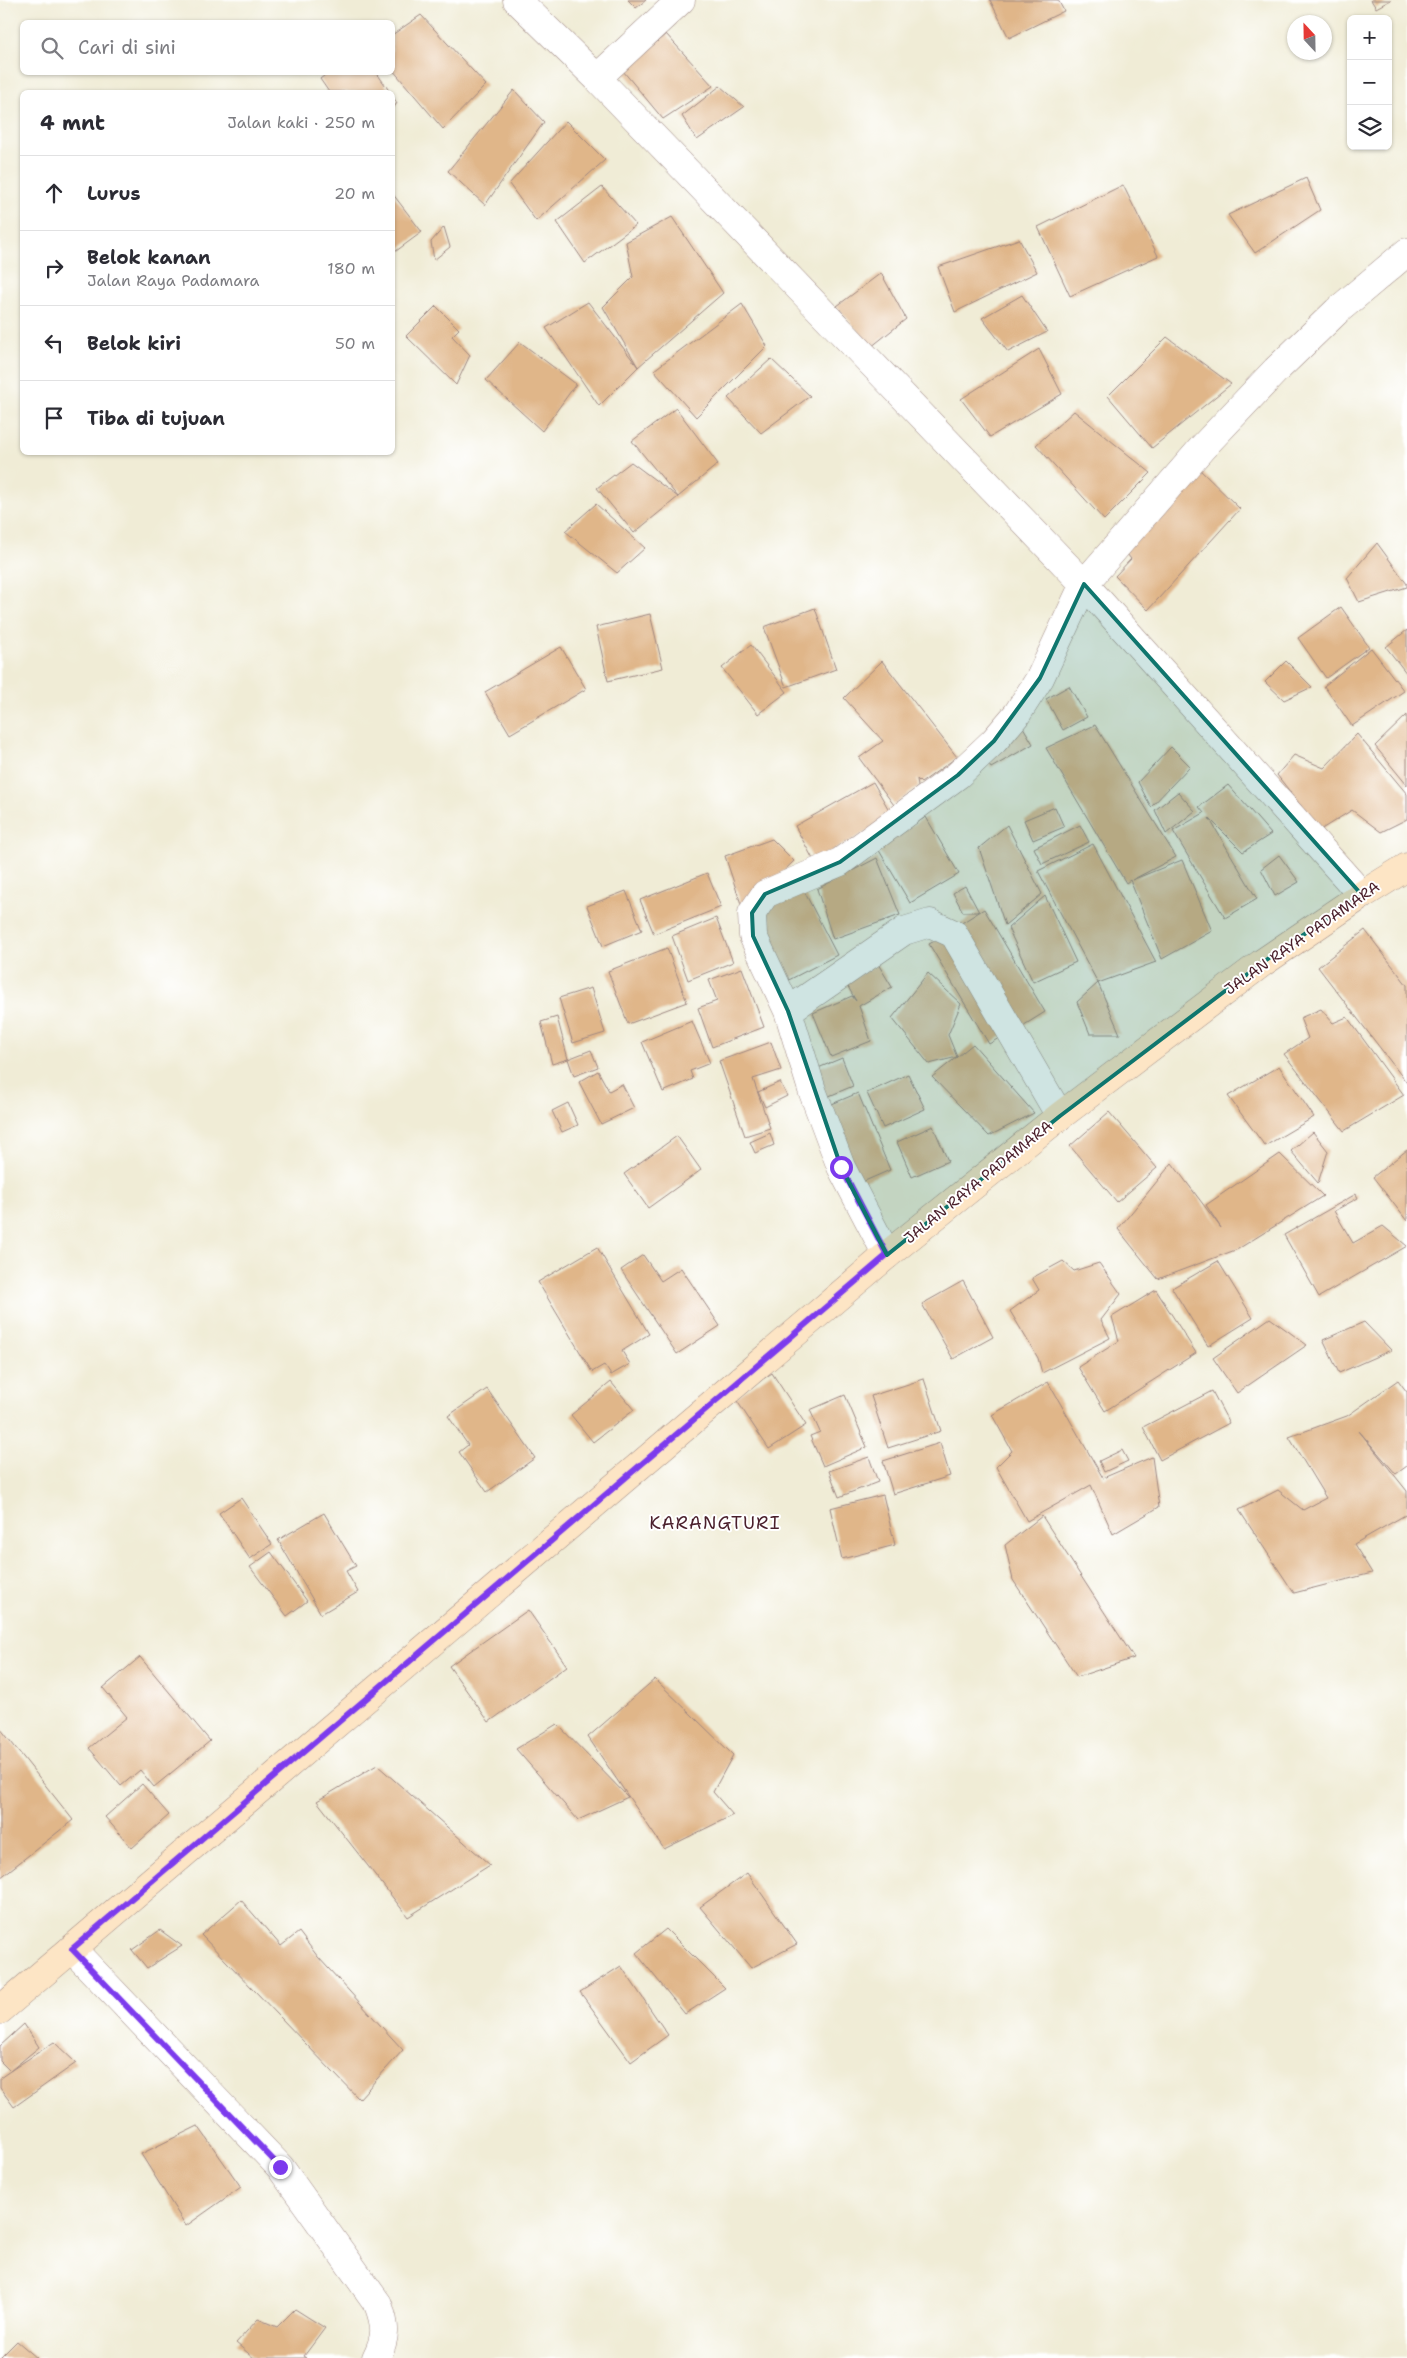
<!DOCTYPE html>
<html lang="id">
<meta charset="utf-8">
<style>
body{margin:0;font-family:"Shantell Sans",sans-serif;background:#f7f7f7;color:#2b2b33}
.controls{position:absolute;right:15px;top:15px;display:grid;overflow:hidden;border-radius:8px;box-shadow:0 1px 4px #0004}
.controls button{width:45px;height:45px;display:grid;place-items:center;padding:0;border:0;border-bottom:1px solid #e1e1e2;background:#fff;color:#2b2b33;font:25px sans-serif}
.compass{position:absolute;left:1287px;top:15px;width:45px;height:45px;border-radius:50%;background:#fff;box-shadow:0 1px 4px #0004;rotate:338deg}
.stop{position:absolute;width:15px;height:15px;margin:-11px;border:4px solid #7c3aed;border-radius:50%;background:#fff}
.stop.end{background:#7c3aed;border-color:#fff;box-shadow:0 1px 5px #0008}
.list{margin:0;padding:0;list-style:none}
h2{display:flex;justify-content:space-between;align-items:center;height:65px;margin:0;padding:0 20px;font-size:21px}
h2 small{font-size:16px;font-weight:400;color:#7c7c81}
.list li{display:grid;grid-template-columns:32px 1fr auto;gap:15px;align-items:center;box-sizing:border-box;height:75px;padding:0 20px;border-top:1px solid #e1e1e2}
.list b{display:block;font-size:19px;white-space:nowrap}
.list p{margin:0;font-size:16px;white-space:nowrap;color:#7c7c81}
.list em{font-size:16px;font-style:normal;color:#7c7c81}
.icon{flex:none;width:28px;height:28px;fill:none;stroke:currentColor;stroke-width:2;stroke-linecap:round;stroke-linejoin:round}
.map{position:relative;flex:none;width:1407px;height:2358px;overflow:hidden}
.search{position:absolute;background:#fff;box-shadow:0 1px 4px #0004;left:20px;top:20px;width:375px;height:55px;display:flex;align-items:center;gap:12px;box-sizing:border-box;padding:0 18px;border-radius:8px;color:#7c7c81;font-size:19px}
.panel{position:absolute;background:#fff;box-shadow:0 1px 4px #0004;left:20px;top:90px;width:375px;height:365px;border-radius:8px}
.map>svg:first-child{display:block}
.building{fill:#e0b689}
.lines{fill:none;stroke-linecap:round;stroke-linejoin:round}
.minor-casing{stroke:#9d8680;stroke-width:29}
.secondary-casing{stroke:#9d8680;stroke-width:29}
.minor{stroke:#fff;stroke-width:28}
.secondary{stroke:#fde5c5;stroke-width:28}
.route{stroke:#7c3aed;stroke-width:6}
.marked{fill:#0f766e;fill-opacity:0.2;stroke:#0f766e;stroke-width:4;stroke-linejoin:round}
.labels{text-anchor:middle;stroke-width:4;stroke-linejoin:round;paint-order:stroke}
.street-label{font-size:15px;fill:#4a1f2b;stroke:#fff}
.quarter-label{font-size:18px;letter-spacing:1px;fill:#4a1f2b;stroke:#fff}
</style>
<div class="map">
<svg width="1407" height="2358" viewBox="0 0 1407 2358">
<rect width="100%" height="100%" fill="#fff"/>
<filter id="ink" filterUnits="userSpaceOnUse"><feTurbulence type="fractalNoise" baseFrequency=".02" numOctaves="2"/><feDisplacementMap in="SourceGraphic" scale="10" xChannelSelector="R" yChannelSelector="G"/><feConvolveMatrix kernelMatrix="1 2 1 2 8 2 1 2 1" color-interpolation-filters="sRGB"/></filter>
<filter id="wash" filterUnits="userSpaceOnUse"><feTurbulence type="fractalNoise" baseFrequency=".0096" numOctaves="4" result="noise"/><feDisplacementMap in="SourceGraphic" scale="20" xChannelSelector="R" yChannelSelector="G"/><feGaussianBlur stdDeviation="1.12" result="paint"/><feColorMatrix in="noise" values="0 0 0 0 0 0 0 0 0 0 0 0 0 0 0 0 0 1.4 0 .05"/><feComposite in="paint" operator="in"/></filter>
<g filter="url(#wash)">
<rect width="100%" height="100%" fill="#f0ecd6"/>
<g id="blocks">
<path class="building" d="M628 0H646L636 8Z
M990 0H1058L1064 11 1009 38Z
M1371 0H1391L1376 8Z
M421 15 486 85 443 129 392 69V35Z
M666 34 713 86 663 119 623 71Z
M329 72H376L390 92H329L320 79Z
M720 86 744 107 697 140 682 116Z
M514 90 544 122 485 205 448 171Z
M392 96 397 103 392 110Z
M566 121 605 160 536 221 509 184Z
M1306 178 1320 210 1255 253 1228 215Z
M1123 185 1158 256 1070 296 1038 227Z
M602 187 636 225 585 263 557 222Z
M392 193 422 232 392 254Z
M672 217 723 293 638 367 603 307 633 277 626 242Z
M444 227 450 247 434 260 431 242Z
M1019 239 1037 272 955 312 938 267Z
M881 273 906 319 871 347 837 306Z
M1022 295 1047 332 1008 352 982 318Z
M588 302 638 367 599 406 546 328Z
M742 304 767 346 696 417 654 370Z
M436 306 459 329 452 336 470 355 456 385 406 336Z
M1167 337 1231 384 1152 448 1108 396Z
M520 342 576 384 542 431 486 380Z
M1039 349 1062 394 990 437 961 399Z
M771 359 810 396 761 433 728 398Z
M676 408 718 464 678 497 632 441Z
M1074 411 1151 473 1104 520 1036 445Z
M631 462 678 497 634 533 597 488Z
M1198 468 1240 509 1148 610 1115 576 1131 559 1124 550Z
M596 504 645 548 617 573 565 531Z
M1377 543 1407 584V587L1359 602 1347 578Z
M1341 607 1369 647 1326 678 1298 638Z
M815 608 836 669 786 687 764 627Z
M650 614 663 668 608 681 596 627Z
M1407 630V674L1386 647Z
M751 645 787 692 758 714 722 668Z
M561 647 586 689 510 734 485 692Z
M1371 648 1404 691 1352 726 1324 686Z
M882 661 957 757 921 783 917 779 918 787 894 805 859 758 883 741 844 698Z
M1286 661 1312 687 1284 700 1265 682Z
M1069 686 1087 717 1063 730 1046 699Z
M1407 715V785L1375 746Z
M1020 722 1033 744 991 768 985 759Z
M1095 725 1176 857 1132 880 1182 860 1212 931 1162 959 1130 880 1126 883 1046 748Z
M1357 734 1407 794V819L1381 832 1352 810 1320 830 1277 775 1294 755 1324 768Z
M1171 747 1190 766 1151 807 1138 782Z
M873 782 893 817 814 861 795 826Z
M1228 785 1271 834 1243 852 1209 818 1257 899 1225 918 1173 831 1204 813 1199 807Z
M1178 792 1195 811 1166 834 1155 810Z
M1055 807 1064 827 1033 840 1024 820Z
M926 817 959 874 910 903 877 847Z
M1007 825 1042 894 1005 925 979 848Z
M1080 825 1089 842 1042 864 1034 848Z
M772 839 794 861 743 910 725 856Z
M1093 844 1156 962 1098 983 1038 871Z
M1279 855 1299 882 1275 896 1261 869Z
M877 858 900 915 833 939 817 889Z
M707 873 721 907 654 934 640 900Z
M965 886 979 912H963L953 893Z
M803 889 837 955 783 983 763 944 765 909Z
M626 891 642 930 603 946 587 906Z
M1045 896 1076 962 1033 982 1008 928Z
M984 909 1045 1012 1021 1027 960 924Z
M716 918 733 962 688 980 672 936Z
M1365 930 1407 985V1083L1318 967Z
M944 936 1004 1035 989 1044 929 944Z
M667 948 687 1002 628 1024 608 971Z
M878 964 892 987 859 1006 871 1041 831 1057 813 1013 852 996 856 1001 846 983Z
M742 968 764 1027 712 1047 698 1008 717 1001 709 980Z
M928 973 961 1004 948 1035 957 1057 929 1064 892 1018Z
M1098 983 1120 1034H1090L1077 1002Z
M591 988 605 1033 573 1043 559 998Z
M1321 1009 1333 1023 1347 1017 1404 1095 1344 1131 1284 1054 1308 1038 1300 1018Z
M557 1017 568 1059 591 1050 598 1067 574 1076 568 1059 552 1064 541 1022Z
M692 1021 710 1063 690 1071 693 1079 663 1092 642 1042Z
M771 1042 781 1070 753 1079 770 1128 745 1136 719 1061Z
M973 1044 1034 1113 989 1136 932 1077Z
M842 1058 853 1086 822 1099 811 1071Z
M1279 1066 1314 1117 1265 1146 1228 1096Z
M598 1071 609 1091 622 1084 634 1108 601 1124 579 1082Z
M908 1074 925 1109 883 1128 867 1093Z
M780 1082 787 1096 765 1107 758 1092Z
M858 1093 890 1170 858 1184 820 1109Z
M568 1103 578 1125 562 1132 552 1111Z
M1109 1112 1157 1168 1117 1202 1070 1146Z
M933 1126 948 1161 912 1177 897 1142Z
M1313 1132 1328 1151 1318 1183 1291 1151Z
M770 1133 774 1145 755 1153 750 1142Z
M677 1136 701 1170 648 1208 624 1174Z
M1407 1150V1221L1373 1177Z
M1280 1154 1323 1196 1238 1249 1158 1279 1118 1229 1172 1163 1221 1228 1206 1205Z
M1356 1194 1358 1198 1334 1211 1353 1243 1383 1226 1407 1246 1319 1297 1284 1235Z
M597 1247 649 1334 622 1351 630 1364 611 1375 604 1365 592 1372 538 1282Z
M643 1255 661 1281 681 1268 720 1326 677 1354 621 1270Z
M1063 1261 1074 1271 1099 1263 1121 1294 1101 1320 1110 1338 1042 1373 1038 1358 1010 1311 1039 1290 1032 1278Z
M1218 1261 1253 1318 1208 1346 1172 1288Z
M963 1281 993 1337 953 1359 922 1304Z
M1156 1290 1196 1353 1105 1411 1078 1367 1119 1341 1112 1317Z
M1270 1318 1307 1345 1237 1393 1213 1358Z
M1364 1322 1391 1350 1339 1373 1323 1340Z
M772 1373 806 1425 769 1449 735 1398Z
M924 1379 941 1431 888 1448 871 1396Z
M1398 1380 1407 1392V1466L1396 1474 1359 1431 1407 1491V1514L1354 1544 1372 1573 1294 1593 1239 1510 1278 1490 1303 1510 1326 1498 1289 1437 1347 1416Z
M611 1382 634 1410 593 1442 571 1415Z
M1048 1382 1103 1478 1152 1457 1159 1507 1113 1534 1091 1485 1027 1521 996 1467 1012 1451 992 1415Z
M487 1389 535 1458 487 1492 459 1452 468 1445 448 1416Z
M1212 1391 1229 1423 1160 1460 1143 1427Z
M845 1395 867 1447 823 1466 810 1436 820 1432 810 1410Z
M940 1443 950 1476 893 1494 883 1461Z
M1122 1450 1128 1461 1104 1472 1099 1461Z
M869 1457 878 1482 839 1497 829 1471Z
M883 1495 895 1545 842 1559 830 1508Z
M241 1498 272 1544 250 1559 219 1513Z
M324 1513 356 1566 346 1571 358 1592 321 1614 278 1540Z
M1042 1516 1134 1658 1077 1677 1013 1580 1005 1545Z
M271 1552 307 1601 287 1616 250 1567Z
M528 1610 567 1666 489 1722 449 1666Z
M140 1657 210 1741 154 1787 140 1770 121 1786 89 1748 127 1717 103 1688Z
M655 1679 733 1755 713 1792 733 1815 664 1849 588 1737Z
M557 1724 628 1797 578 1820 516 1749Z
M0 1728 73 1820 0 1878Z
M377 1765 490 1865 408 1917 317 1801Z
M142 1784 169 1815 132 1848 105 1817Z
M747 1873 797 1944 751 1968 700 1907Z
M241 1900 281 1946 299 1932 318 1957 403 2050 359 2099 201 1935Z
M666 1929 725 1988 685 2014 636 1953Z
M160 1930 182 1946 147 1968 132 1950Z
M621 1966 668 2035 631 2062 580 1992Z
M24 2024 39 2047 10 2071 54 2042 76 2063 14 2107 0 2088V2078L10 2071 0 2061V2046Z
M198 2126 241 2187 186 2226 141 2154Z
M295 2309 325 2328 304 2356 307 2358H254L236 2343 258 2319 277 2327Z
M17 2341 37 2358H0Z"/>
</g>
</g>
<g filter="url(#ink)">
<use href="#blocks" fill-opacity="0" stroke="#9d8680" stroke-width="1"/>
<g class="lines">
<defs>
<path id="minor" d="M517 0 597 78 1084 584 1362 895
M597 78 681 0
M788 1011 904 931 930 923 954 934 1060 1116
M887 1255 841 1167 812 1090 788 1011 753 936 752 913 765 894 840 862 958 775 994 741 1017 714 1040 678 1084 584 1202 448 1276 370 1337 311 1407 252
M72 1949 280 2167 378 2304C386 2326 387 2336 376 2358"/>
<path id="secondary" d="M0 2010 887 1255 1060 1116 1262 963 1362 895 1407 867"/>
</defs>
<use href="#minor" class="minor-casing"/>
<use href="#secondary" class="secondary-casing"/>
<use href="#minor" class="minor"/>
<use href="#secondary" class="secondary"/>
</g>
</g>
<g class="lines" filter="url(#ink)">
<path class="route" d="M280 2167 72 1949 887 1255 841 1167"/>
</g>
<path class="marked" d="M1084 584 1362 895 1262 963 1060 1116 887 1255 841 1167 788 1011 753 936 752 913 765 894 840 862 958 775 994 741 1040 678Z"/>
<g class="labels">
<g class="street-label">
<text transform="translate(1302 938) rotate(-35)" y="5">JALAN RAYA PADAMARA</text>
<text transform="translate(978 1182) rotate(-39)" y="5">JALAN RAYA PADAMARA</text>
</g>
<g class="quarter-label">
<text x="715" y="1529">KARANGTURI</text>
</g>
</g>
</svg>
<div class="controls">
<button>+</button>
<button>−</button>
<button><svg class="icon" aria-label="layers" viewBox="0 0 24 24"><path d="M12 4l9 5-9 5-9-5zM3 14l9 5 9-5"/></svg></button>
</div>
<svg class="compass" viewBox="-18 -18 36 36"><path d="M0-13l5 13h-10z" fill="#e53935"/><path d="M0 13l5-13h-10z" fill="#7c7c81"/></svg>
<div class="stop" style="left:841px;top:1167px"></div>
<div class="stop end" style="left:280px;top:2167px"></div>
<div class="search"><svg class="icon" aria-label="search" viewBox="0 0 24 24"><circle cx="10" cy="10" r="6"/><path d="M15 15l6 6"/></svg>Cari di sini</div>
<section class="panel">
<h2>4 mnt<small>Jalan kaki · 250 m</small></h2>
<ul class="list">
<li><svg class="icon" aria-label="ahead" viewBox="0 0 24 24"><path d="M12 20V5M6 11l6-6 6 6"/></svg><div><b>Lurus</b></div><em>20 m</em></li>
<li><svg class="icon" aria-label="right" viewBox="0 0 24 24"><path d="M7 20v-9h11M14 6l5 5-5 5"/></svg><div><b>Belok kanan</b><p>Jalan Raya Padamara</p></div><em>180 m</em></li>
<li><svg class="icon" aria-label="left" viewBox="0 0 24 24"><path d="M17 20v-9H6M10 6l-5 5 5 5"/></svg><div><b>Belok kiri</b></div><em>50 m</em></li>
<li><svg class="icon" aria-label="arrive" viewBox="0 0 24 24"><path d="M6 21V4h12l-3 4 3 4H6"/></svg><div><b>Tiba di tujuan</b></div></li>
</ul>
</section>
</div>
